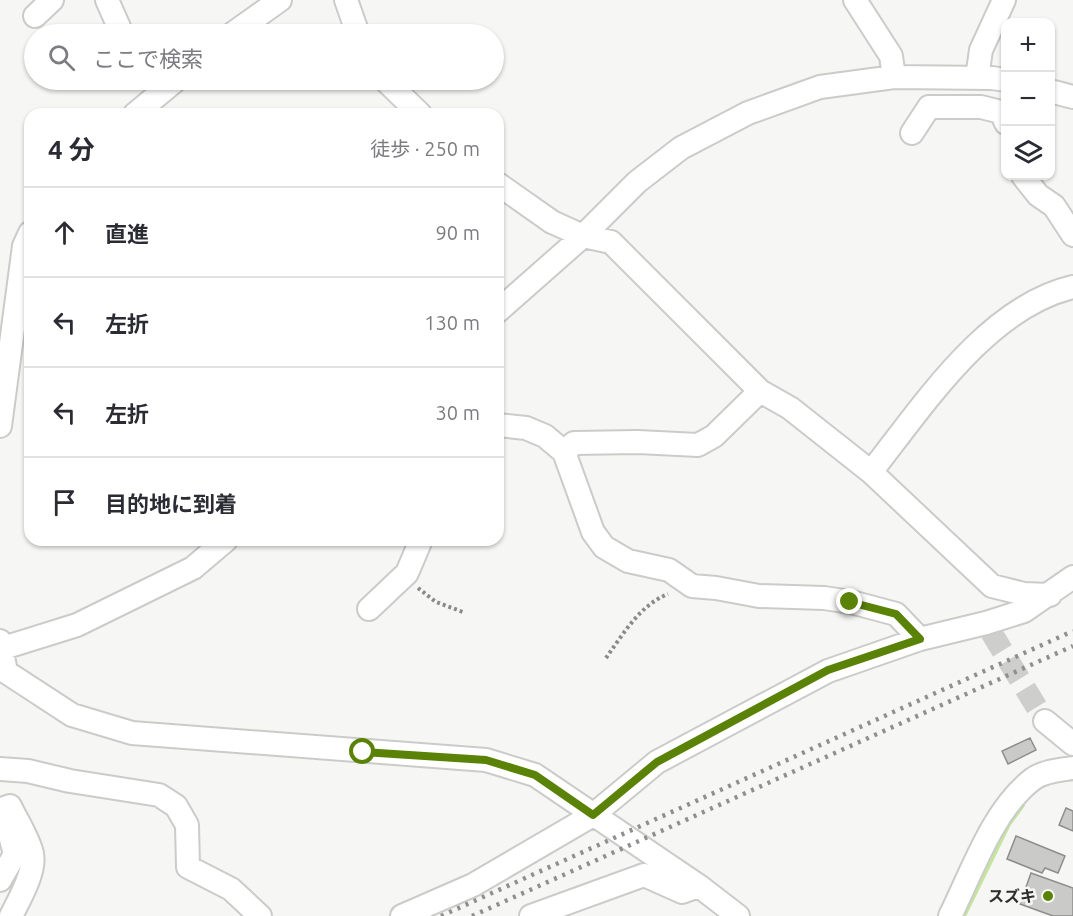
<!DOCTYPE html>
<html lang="ja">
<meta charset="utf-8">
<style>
body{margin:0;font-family:Ubuntu,"Noto Sans JP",sans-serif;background:#f2f2f3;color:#2b2b33}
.controls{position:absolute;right:18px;top:18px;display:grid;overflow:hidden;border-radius:12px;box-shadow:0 2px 4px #0004}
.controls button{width:54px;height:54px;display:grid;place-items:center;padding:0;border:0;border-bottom:2px solid #e1e1e2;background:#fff;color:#2b2b33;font:30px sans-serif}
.stop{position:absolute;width:18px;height:18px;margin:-14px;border:4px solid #5a8207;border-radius:50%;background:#fff}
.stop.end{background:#5a8207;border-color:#fff;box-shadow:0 2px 6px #0008}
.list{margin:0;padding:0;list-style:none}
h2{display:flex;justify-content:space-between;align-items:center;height:78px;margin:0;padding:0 24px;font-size:26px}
h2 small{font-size:20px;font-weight:400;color:#7c7c81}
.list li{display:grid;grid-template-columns:39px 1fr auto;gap:18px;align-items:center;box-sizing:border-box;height:90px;padding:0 24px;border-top:2px solid #e1e1e2}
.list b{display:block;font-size:22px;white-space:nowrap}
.list em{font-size:20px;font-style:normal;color:#7c7c81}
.icon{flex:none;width:33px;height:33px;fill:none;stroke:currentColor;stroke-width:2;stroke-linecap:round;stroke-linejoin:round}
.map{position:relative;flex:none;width:1073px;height:916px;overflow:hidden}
.search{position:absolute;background:#fff;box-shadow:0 2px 4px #0004;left:24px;top:24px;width:480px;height:66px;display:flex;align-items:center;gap:15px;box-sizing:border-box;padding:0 21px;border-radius:33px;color:#7c7c81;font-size:22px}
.panel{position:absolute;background:#fff;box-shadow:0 2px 4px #0004;left:24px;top:108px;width:480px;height:438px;border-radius:18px}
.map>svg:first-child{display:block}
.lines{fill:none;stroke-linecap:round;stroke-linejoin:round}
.stream{stroke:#c4e69b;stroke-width:6}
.building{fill:#cacbc8;stroke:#8d8e8b;stroke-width:1.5}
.minor-tunnel{stroke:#cecfcc;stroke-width:22;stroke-dasharray:22 11;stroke-linecap:butt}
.minor-casing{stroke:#cbccc9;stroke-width:26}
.path{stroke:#8b8c8a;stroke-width:4;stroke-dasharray:3 3;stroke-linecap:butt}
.minor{stroke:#fff;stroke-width:22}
.rail{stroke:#8f8f8d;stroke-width:4.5;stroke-dasharray:3 6;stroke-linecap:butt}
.route{stroke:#5a8207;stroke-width:8}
.poi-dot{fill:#5a8207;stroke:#f6f7f4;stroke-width:2}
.labels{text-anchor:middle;stroke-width:5;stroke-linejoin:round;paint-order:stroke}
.poi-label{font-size:16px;font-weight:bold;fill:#2e2e2d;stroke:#f6f7f4;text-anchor:end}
</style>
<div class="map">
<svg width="1073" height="916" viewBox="0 0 1073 916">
<rect width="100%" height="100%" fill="#f6f7f4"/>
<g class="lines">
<path class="stream" d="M963 916 1008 824 1022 805"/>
</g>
<path class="building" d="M1030 738 1036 750 1008 764 1002 751Z
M1066 808 1073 811V831L1059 825Z
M1016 836 1065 856 1058 873 1045 868 1042 873 1007 859Z
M1031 873 1073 888V916H1053L1020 904Z"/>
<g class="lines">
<path class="minor-tunnel" d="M991 632 1045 721"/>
<defs>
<path id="minor" d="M107 0 122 34
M346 0 358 34
M855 0 891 56 894 77
M35 16 52 0
M232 34 280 0
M977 78 981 50 1004 0
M385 80 420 114
M1050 91 1073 97
M135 114 176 80
M912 133 929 107H981L1001 112 1006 123
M1023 176 1038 195 1054 206 1073 235
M498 184 552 222 583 236 611 242 760 391 790 408 871 472 992 586 1024 594 1050 595
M498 311 583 236 637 182 681 148 748 113 820 87 894 77 992 78 1006 80
M498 425 526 428 545 436 564 452 593 532 604 547 628 561 669 570 692 586 716 588 759 596 824 598 851 602 896 614 920 639
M0 426 24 246 30 233
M564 452 574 443 638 442 698 445 714 436 760 391
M871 472C923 406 987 307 1073 287
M369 609 407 573 421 540
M0 641 6 672 72 715 132 733 486 760 535 775 699 886 738 916
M0 649 77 625 193 568 226 540
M1045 721 1073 744
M0 769 28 771 70 781 159 795 176 806 187 825 188 867 231 889 260 916
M2 809 10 806C16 819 30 841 32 854 36 871 19 900 11 916
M0 880 15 854 7 824
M402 916 473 885 593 815 657 762 828 671 920 639 986 623 1024 611 1073 577
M531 916 644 875 682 892 699 886
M950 916C972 872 993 809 1033 779 1044 771 1060 770 1073 768"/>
</defs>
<use href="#minor" class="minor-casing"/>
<path class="path" d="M418 588 436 602 463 612
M606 658C623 634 640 605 668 594"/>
<use href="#minor" class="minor"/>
<path class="rail" d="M441 916 1073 631
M472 916 1073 646"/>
</g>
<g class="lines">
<path class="route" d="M363 752 486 760 535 775 593 815 657 762 828 670 920 639 896 614 850 602"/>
</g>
<circle class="poi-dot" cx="1048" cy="896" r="6"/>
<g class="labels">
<g class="poi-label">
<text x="1036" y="902">スズキ</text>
</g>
</g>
</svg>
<div class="controls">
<button>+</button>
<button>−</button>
<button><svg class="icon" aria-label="layers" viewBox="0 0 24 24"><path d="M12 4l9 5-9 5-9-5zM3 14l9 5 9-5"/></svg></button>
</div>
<div class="stop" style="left:363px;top:752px"></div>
<div class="stop end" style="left:850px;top:602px"></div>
<div class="search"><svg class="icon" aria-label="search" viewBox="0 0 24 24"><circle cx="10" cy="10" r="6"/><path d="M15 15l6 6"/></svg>ここで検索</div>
<section class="panel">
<h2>4 分<small>徒歩 · 250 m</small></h2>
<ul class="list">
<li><svg class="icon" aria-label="ahead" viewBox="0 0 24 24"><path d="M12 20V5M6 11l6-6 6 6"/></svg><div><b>直進</b></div><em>90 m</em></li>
<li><svg class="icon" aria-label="left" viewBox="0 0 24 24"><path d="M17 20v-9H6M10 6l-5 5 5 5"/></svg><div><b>左折</b></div><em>130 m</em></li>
<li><svg class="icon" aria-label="left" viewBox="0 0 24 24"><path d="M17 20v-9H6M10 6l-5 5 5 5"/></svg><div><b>左折</b></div><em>30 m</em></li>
<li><svg class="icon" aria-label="arrive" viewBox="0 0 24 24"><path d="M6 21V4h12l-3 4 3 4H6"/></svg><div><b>目的地に到着</b></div></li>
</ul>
</section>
</div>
